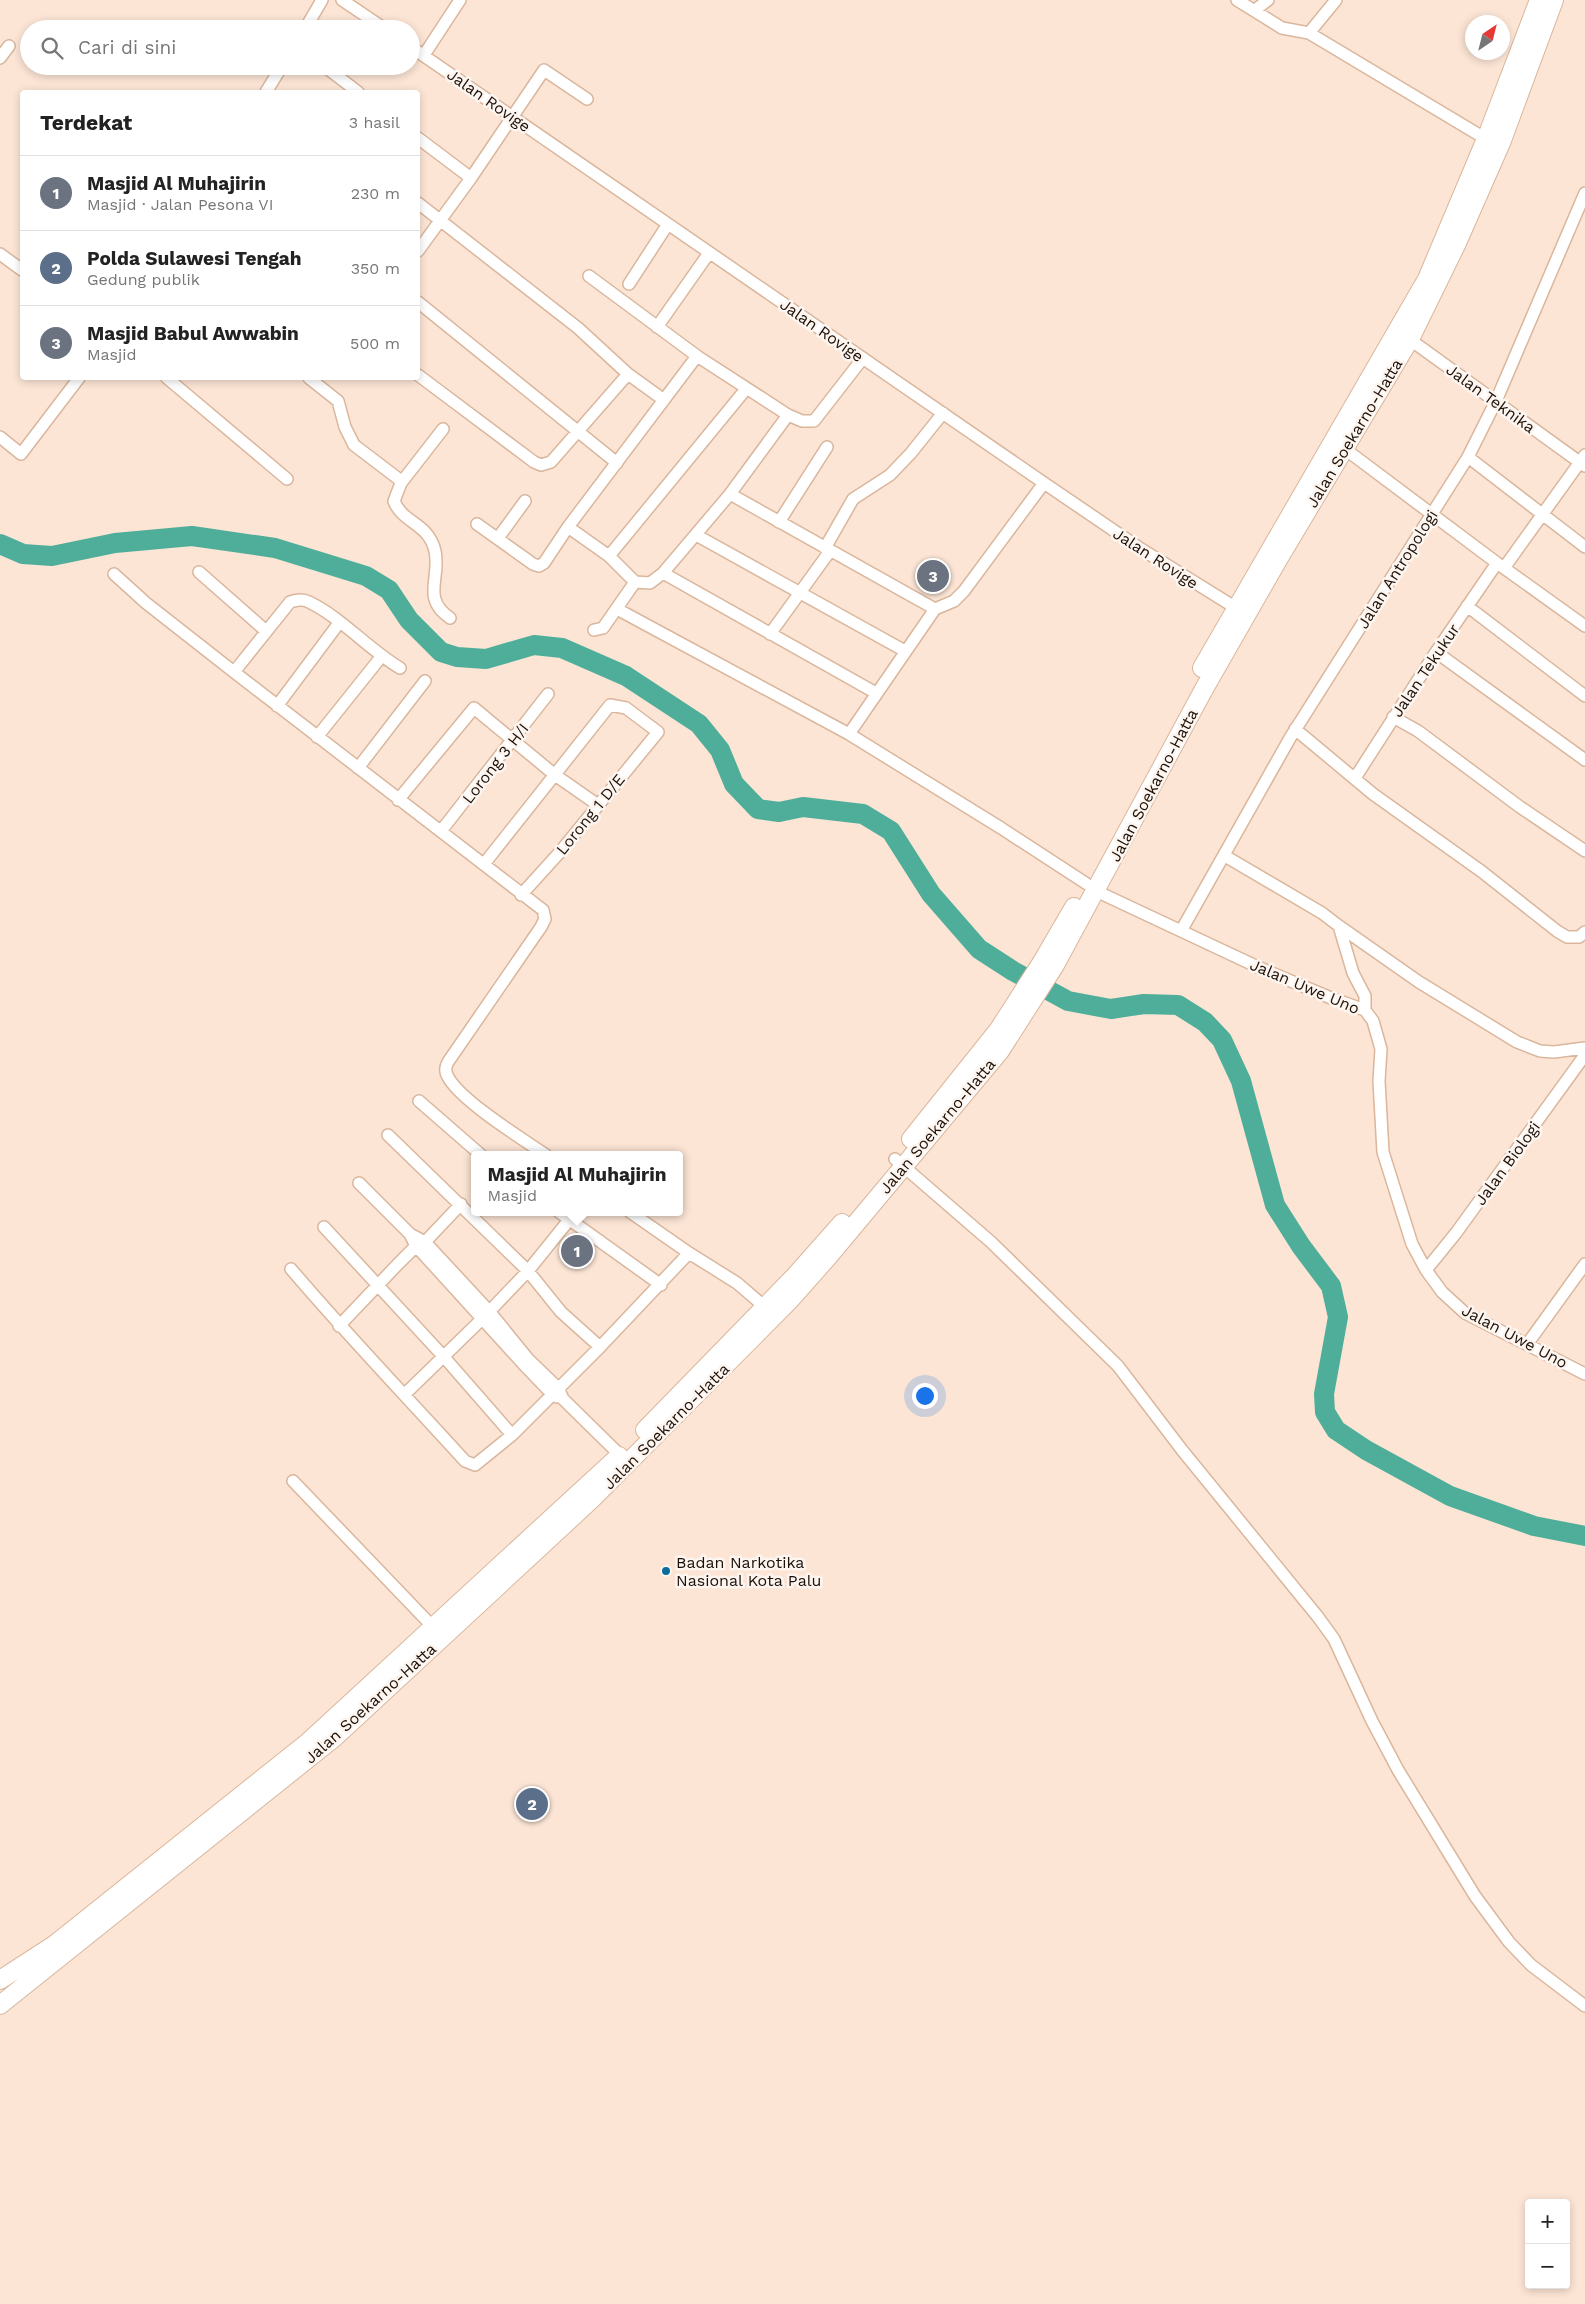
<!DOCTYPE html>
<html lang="id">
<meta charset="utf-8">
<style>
body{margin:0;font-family:"Work Sans",sans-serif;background:#f2f2f2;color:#222}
.controls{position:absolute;right:15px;bottom:15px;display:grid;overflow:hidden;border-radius:5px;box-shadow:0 2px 8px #0003}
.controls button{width:45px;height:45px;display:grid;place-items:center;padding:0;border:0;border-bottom:1px solid #e0e0e0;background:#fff;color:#222;font:25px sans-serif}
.compass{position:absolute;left:1465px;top:15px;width:45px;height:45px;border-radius:50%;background:#fff;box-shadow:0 2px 8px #0003;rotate:35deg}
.you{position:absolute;left:924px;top:1395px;width:18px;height:18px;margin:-12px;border:4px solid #fff;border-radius:50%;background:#1a73e8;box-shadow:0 0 0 8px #1a73e833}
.badge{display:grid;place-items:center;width:32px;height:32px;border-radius:50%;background:#2563eb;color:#fff;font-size:16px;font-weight:700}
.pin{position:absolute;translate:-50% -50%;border:2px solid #fff;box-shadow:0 1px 5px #0006}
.popup{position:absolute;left:471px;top:1151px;width:212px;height:65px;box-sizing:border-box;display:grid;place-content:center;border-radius:5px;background:#fff;filter:drop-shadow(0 1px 4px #0005);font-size:16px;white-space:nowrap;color:#767676}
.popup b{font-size:19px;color:#222}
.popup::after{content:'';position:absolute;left:50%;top:100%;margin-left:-10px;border:10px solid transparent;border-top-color:#fff}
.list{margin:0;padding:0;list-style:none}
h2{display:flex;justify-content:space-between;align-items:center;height:65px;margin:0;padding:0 20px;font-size:21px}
h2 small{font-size:16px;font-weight:400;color:#767676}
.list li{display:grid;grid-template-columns:32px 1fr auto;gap:15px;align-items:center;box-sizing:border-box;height:75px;padding:0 20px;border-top:1px solid #e0e0e0}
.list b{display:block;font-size:19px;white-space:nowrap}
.list p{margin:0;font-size:16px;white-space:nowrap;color:#767676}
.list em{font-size:16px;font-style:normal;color:#767676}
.icon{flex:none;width:28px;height:28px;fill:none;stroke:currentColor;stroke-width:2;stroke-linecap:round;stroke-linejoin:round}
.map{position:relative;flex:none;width:1585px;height:2304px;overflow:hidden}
.search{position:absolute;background:#fff;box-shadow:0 2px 8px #0003;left:20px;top:20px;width:400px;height:55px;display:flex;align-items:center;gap:12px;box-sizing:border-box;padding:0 18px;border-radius:28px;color:#767676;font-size:19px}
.panel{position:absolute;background:#fff;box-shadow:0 2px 8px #0003;left:20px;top:90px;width:400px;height:290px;border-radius:5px}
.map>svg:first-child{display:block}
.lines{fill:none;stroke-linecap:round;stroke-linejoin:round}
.river{stroke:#4eae9a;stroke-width:20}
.minor-casing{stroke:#dab69c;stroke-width:14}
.primary-casing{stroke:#dab69c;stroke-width:20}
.minor{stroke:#fff;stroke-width:11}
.primary{stroke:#fff;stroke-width:18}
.poi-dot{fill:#0b6d9b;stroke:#fdf5f0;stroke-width:2}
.labels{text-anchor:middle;stroke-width:5;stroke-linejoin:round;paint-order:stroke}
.street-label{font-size:16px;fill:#1c1007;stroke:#fdf5f0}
.poi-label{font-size:16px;fill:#1c1007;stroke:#fdf5f0;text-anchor:start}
</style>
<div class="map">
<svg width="1585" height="2304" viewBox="0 0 1585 2304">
<rect width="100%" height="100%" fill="#fce5d5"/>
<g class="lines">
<path class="river" d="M0 544 23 554 52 556 115 543 192 536 275 548 366 576 389 590 409 620 441 652 457 657 486 659 534 645 562 648 626 676 699 724 720 750 734 784 758 809 779 812 803 807 863 814 891 831 931 894 979 949 1013 971 1068 1001 1111 1009 1144 1004 1178 1005 1205 1022 1222 1040 1241 1081 1275 1205 1301 1246 1331 1286 1338 1317 1324 1394 1325 1412 1336 1430 1366 1450 1450 1496 1534 1526 1585 1536"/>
<defs>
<path id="minor" d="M342 0 385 29
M1237 0 1282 28 1309 33 1486 139
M1255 10 1268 0
M305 29 322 0
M1309 33 1336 0
M411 47 1044 483 1141 549 1236 608
M424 55 460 0
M0 58 9 46
M324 66 358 92
M266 92 282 66
M418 138 471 178
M418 203 578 328 628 374 664 400
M418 251 471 178 544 70 587 99
M0 254 22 270
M589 276 697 356 788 415 802 421H814L863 358
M629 284 668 224
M418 302 617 463
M657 327 709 253
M1405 336 1585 466
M418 375 534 462 541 465 551 462 628 374
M167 378 287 479
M309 378 338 401 345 427 354 445 400 480 401 483 394 501C402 523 429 523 435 551 441 578 421 598 450 618
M0 437 21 454 79 378
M1345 449 1497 563 1585 626
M1468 457 1585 547
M401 483 443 429
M730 494 935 609 849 734
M779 522 827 447
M477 524 533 564 539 566 544 563 568 527 697 356
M568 527 609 556 635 582 650 583 663 573 730 494 788 415
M696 535 905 651
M498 538 525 501
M825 548 853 499 890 475 911 453 943 413
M609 556 746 389
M1504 568 1585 455
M199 572 266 631
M663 573 876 693
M114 574 146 603 234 672
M1467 606 1585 696
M617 609 849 734 1001 828 1087 884
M935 609 954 601 964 591 1044 483
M594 630 603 628 635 582
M770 634 830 551
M1436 652 1585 760
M400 668C368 649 342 618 309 602 303 599 296 600 290 602L234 672 543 910 545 919 541 927 448 1062C445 1067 445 1072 448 1077 461 1101 521 1138 546 1155
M277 706 339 623
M1393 717 1418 731 1520 807 1585 851
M1295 729 1373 794 1481 871 1557 931 1567 937H1579L1585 932
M317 737 381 657
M358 768 425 681
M1355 778 1436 652 1497 563
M398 800 474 708 555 775 598 805
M441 831 548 694
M1225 856 1322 913 1339 926 1353 973 1365 996V1010
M484 864 610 705 626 708 658 732 560 852 521 895
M1096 891 1260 968 1331 998 1365 1010 1373 1021 1381 1049 1379 1081 1383 1152 1412 1244 1426 1270 1442 1292 1465 1313 1585 1374
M1339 926 1419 982 1517 1042 1540 1051 1554 1052 1585 1048
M1181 931 1290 738 1468 457 1496 401 1585 193
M419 1101 481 1155
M388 1135 528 1271 561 1312 600 1347
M895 1159 991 1242 1118 1366 1182 1450 1318 1617 1334 1639 1372 1721 1398 1770 1475 1896 1509 1942 1531 1965 1585 2006
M359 1183 410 1234 416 1246 527 1368 552 1394 557 1397
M559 1212 661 1285
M630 1212 689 1253 737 1283 765 1307
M324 1227 444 1357 512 1435
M410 1234 425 1242 489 1311 528 1359 558 1388 563 1399 620 1455
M291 1269C347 1335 407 1397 465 1461L475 1465 512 1435 600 1347 689 1253
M1426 1270 1456 1233 1585 1055
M339 1326 397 1265 416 1246 425 1242 461 1204
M1528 1343 1585 1264
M405 1394 482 1319 528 1271 569 1220
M293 1481 433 1627"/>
<path id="primary" d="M1202 668 1427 279 1486 139 1539 0
M911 1139 999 1029 1042 962 1074 907
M645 1430 795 1276 842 1223
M0 1980 54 1945 307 1743 619 1456
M0 2005 335 1737 593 1498 789 1301 828 1257 1000 1051 1055 965 1204 689 1279 558 1410 339 1457 243 1501 143 1554 0"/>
</defs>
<use href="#minor" class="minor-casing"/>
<use href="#primary" class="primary-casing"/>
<use href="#minor" class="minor"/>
<use href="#primary" class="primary"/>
</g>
<circle class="poi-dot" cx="666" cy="1571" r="5"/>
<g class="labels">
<g class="street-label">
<text transform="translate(489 100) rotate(35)" y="6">Jalan Rovige</text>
<text transform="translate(822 330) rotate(35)" y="6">Jalan Rovige</text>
<text transform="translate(1491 398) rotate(36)" y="6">Jalan Teknika</text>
<text transform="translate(1354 433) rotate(-59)" y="6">Jalan Soekarno-Hatta</text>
<text transform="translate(1156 558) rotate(33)" y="6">Jalan Rovige</text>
<text transform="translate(1397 569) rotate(-58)" y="6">Jalan Antropologi</text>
<text transform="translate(1425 670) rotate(-56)" y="6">Jalan Tekukur</text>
<text transform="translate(495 763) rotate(-52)" y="6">Lorong 3 H/I</text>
<text transform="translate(1153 785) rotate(-62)" y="6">Jalan Soekarno-Hatta</text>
<text transform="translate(590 814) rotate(-51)" y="6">Lorong 1 D/E</text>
<text transform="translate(1305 986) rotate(23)" y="6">Jalan Uwe Uno</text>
<text transform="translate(937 1126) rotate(-50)" y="6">Jalan Soekarno-Hatta</text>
<text transform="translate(1507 1163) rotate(-54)" y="6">Jalan Biologi</text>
<text transform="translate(1515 1336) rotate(28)" y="6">Jalan Uwe Uno</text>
<text transform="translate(666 1426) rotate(-45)" y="6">Jalan Soekarno-Hatta</text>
<text transform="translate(370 1703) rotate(-42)" y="6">Jalan Soekarno-Hatta</text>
</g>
<g class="poi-label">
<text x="676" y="1568">Badan Narkotika<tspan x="676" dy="18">Nasional Kota Palu</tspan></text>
</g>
</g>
</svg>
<div class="controls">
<button>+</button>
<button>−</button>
</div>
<svg class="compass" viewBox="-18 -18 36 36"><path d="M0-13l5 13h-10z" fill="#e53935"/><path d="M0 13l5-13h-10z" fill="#767676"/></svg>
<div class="you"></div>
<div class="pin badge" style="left:577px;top:1251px;background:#6b7280">1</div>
<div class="popup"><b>Masjid Al Muhajirin</b>Masjid</div>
<div class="pin badge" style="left:532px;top:1804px;background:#5c6f8a">2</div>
<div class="pin badge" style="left:933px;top:576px;background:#6b7280">3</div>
<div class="search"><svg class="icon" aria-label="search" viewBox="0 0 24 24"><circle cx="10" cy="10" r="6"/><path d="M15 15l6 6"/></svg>Cari di sini</div>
<section class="panel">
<h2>Terdekat<small>3 hasil</small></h2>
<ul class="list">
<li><span class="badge" style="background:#6b7280">1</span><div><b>Masjid Al Muhajirin</b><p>Masjid · Jalan Pesona VI</p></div><em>230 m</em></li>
<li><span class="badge" style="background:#5c6f8a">2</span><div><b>Polda Sulawesi Tengah</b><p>Gedung publik</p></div><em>350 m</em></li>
<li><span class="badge" style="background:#6b7280">3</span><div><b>Masjid Babul Awwabin</b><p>Masjid</p></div><em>500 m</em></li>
</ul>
</section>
</div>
